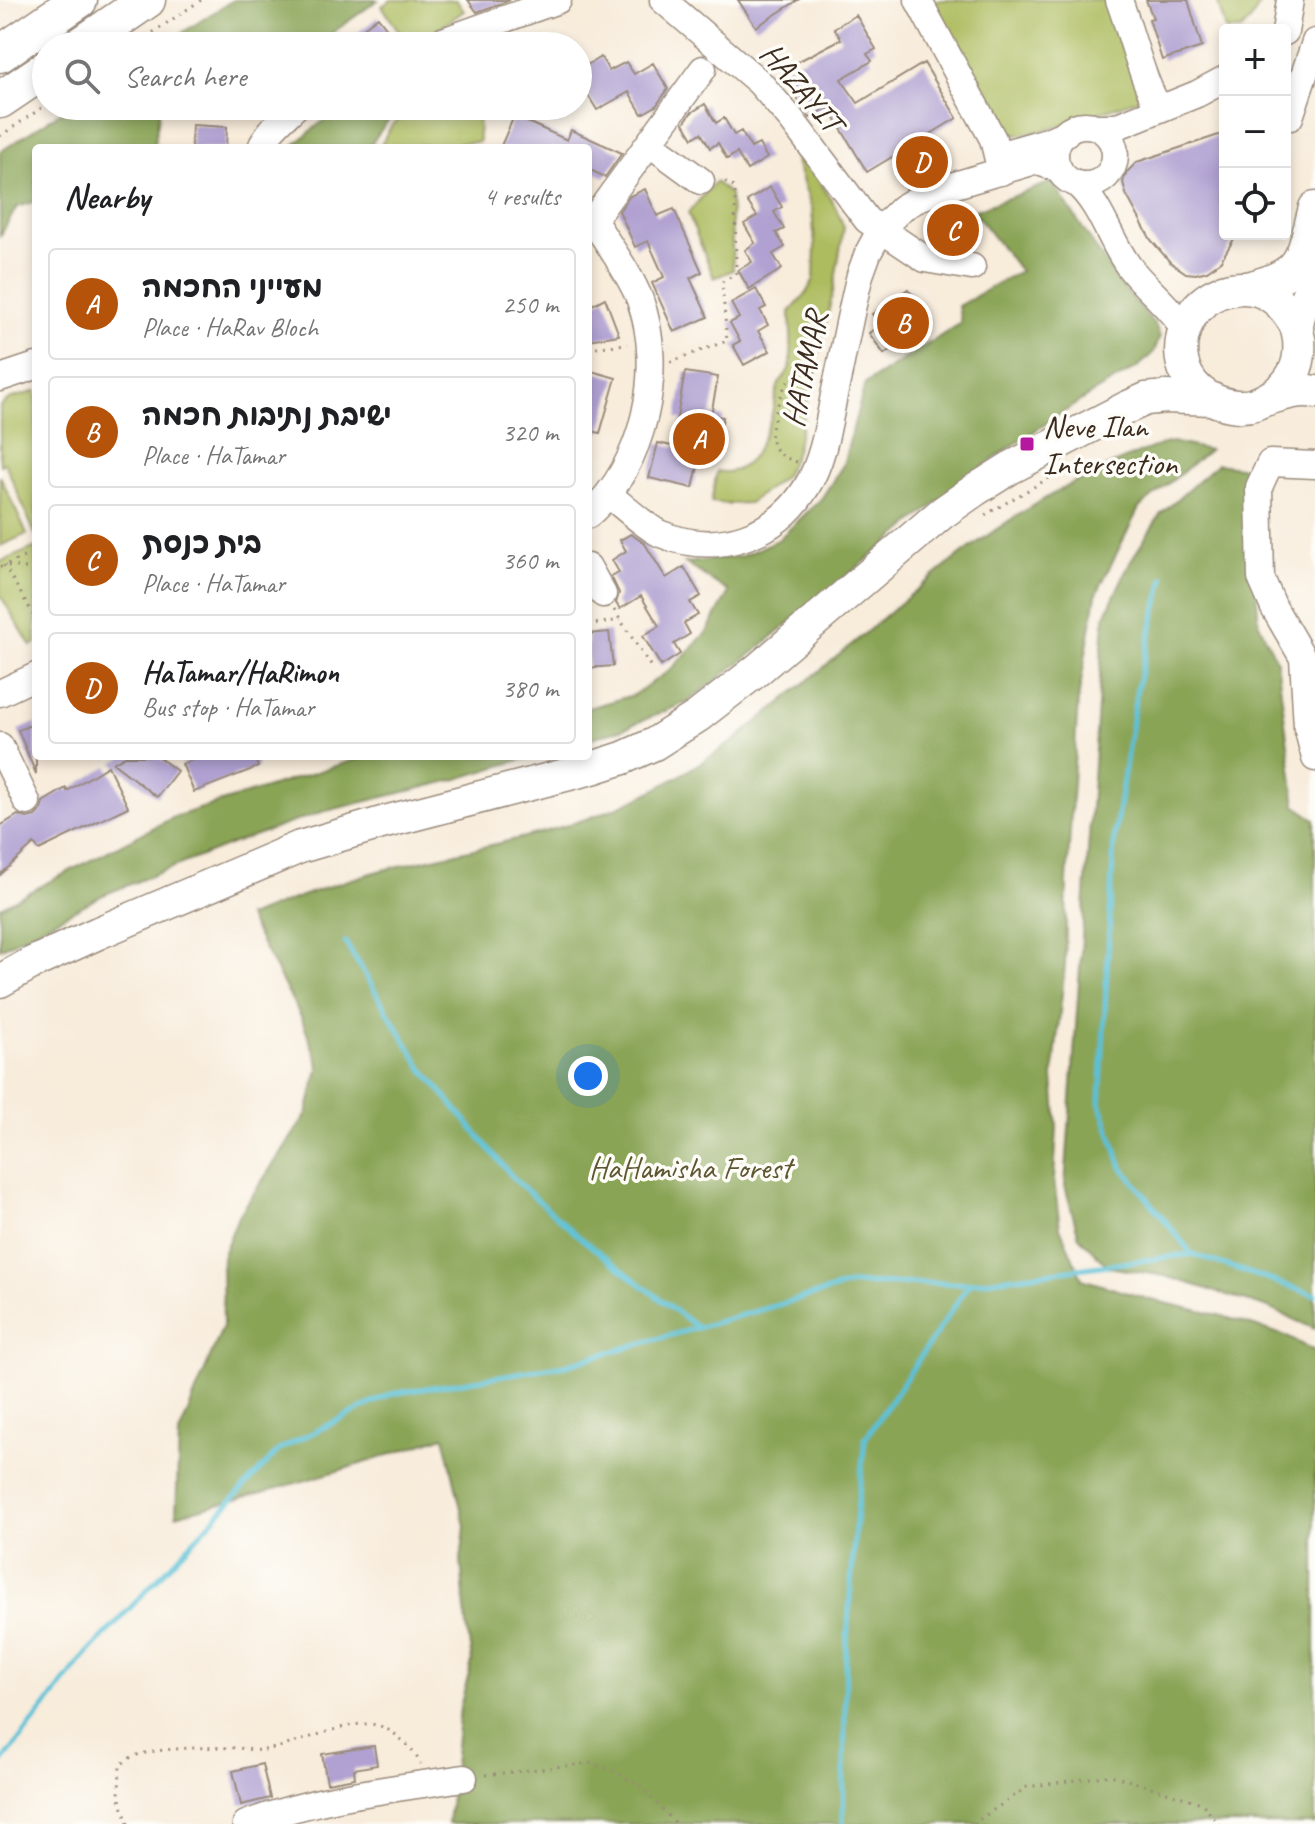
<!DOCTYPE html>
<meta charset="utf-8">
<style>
body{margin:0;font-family:Caveat,"Playpen Sans Hebrew",sans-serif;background:#f2f2f2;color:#202124}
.controls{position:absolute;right:24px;top:24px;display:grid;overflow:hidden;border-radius:8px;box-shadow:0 4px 12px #0003}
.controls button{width:72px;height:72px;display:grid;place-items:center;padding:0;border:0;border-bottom:2px solid #e0e0e0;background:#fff;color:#202124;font:40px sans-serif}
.you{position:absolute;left:588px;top:1076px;width:28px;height:28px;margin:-20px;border:6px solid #fff;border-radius:50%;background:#1a73e8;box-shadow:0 0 0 12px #1a73e833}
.badge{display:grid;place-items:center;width:52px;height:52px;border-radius:50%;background:#b45309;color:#fff;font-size:26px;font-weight:700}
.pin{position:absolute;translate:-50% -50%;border:4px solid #fff;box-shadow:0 2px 8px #0006}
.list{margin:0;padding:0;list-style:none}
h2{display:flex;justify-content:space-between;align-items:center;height:104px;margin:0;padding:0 32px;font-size:34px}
h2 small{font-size:26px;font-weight:400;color:#757577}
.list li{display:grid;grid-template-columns:52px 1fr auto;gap:24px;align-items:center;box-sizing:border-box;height:112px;margin:0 16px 16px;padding:0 16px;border:2px solid #e0e0e0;border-radius:8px}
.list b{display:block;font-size:30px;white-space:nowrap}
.list p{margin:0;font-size:26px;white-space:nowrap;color:#757577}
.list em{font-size:26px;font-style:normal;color:#757577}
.icon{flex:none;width:44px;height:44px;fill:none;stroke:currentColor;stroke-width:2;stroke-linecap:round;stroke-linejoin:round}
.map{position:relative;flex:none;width:1315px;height:1824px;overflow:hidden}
.search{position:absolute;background:#fff;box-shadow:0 4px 12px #0003;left:32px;top:32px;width:560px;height:88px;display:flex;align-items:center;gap:20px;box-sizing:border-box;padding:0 28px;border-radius:44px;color:#757577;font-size:30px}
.panel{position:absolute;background:#fff;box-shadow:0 4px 12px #0003;left:32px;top:144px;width:560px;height:616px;border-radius:8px}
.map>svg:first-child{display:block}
.green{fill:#adbc5f;stroke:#74733e;stroke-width:2}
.forest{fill:#8aa456;stroke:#62673a;stroke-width:2}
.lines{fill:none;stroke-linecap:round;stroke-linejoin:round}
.stream{stroke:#5ac1d7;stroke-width:5}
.building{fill:#b0a1d2}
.minor-casing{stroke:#9a8b7c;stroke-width:29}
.major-casing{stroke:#9a8b7c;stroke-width:35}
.highway-casing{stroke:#9a8b7c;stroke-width:39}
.path{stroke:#9a8b7c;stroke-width:3;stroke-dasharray:2 6;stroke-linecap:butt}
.minor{stroke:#fff;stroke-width:26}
.major{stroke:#fff;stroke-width:32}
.highway{stroke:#fff;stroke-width:36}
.poi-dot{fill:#b5179e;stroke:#fdfcf7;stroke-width:3}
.labels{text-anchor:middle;stroke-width:7;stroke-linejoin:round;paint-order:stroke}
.street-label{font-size:32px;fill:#3b2a1e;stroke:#fdfcf7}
.poi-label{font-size:32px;fill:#3b2a1e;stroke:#fdfcf7;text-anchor:start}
.park-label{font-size:32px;fill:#5d5632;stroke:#fdfcf7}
</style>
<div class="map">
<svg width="1315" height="1824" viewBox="0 0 1315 1824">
<rect width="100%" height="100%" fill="#fdfcf7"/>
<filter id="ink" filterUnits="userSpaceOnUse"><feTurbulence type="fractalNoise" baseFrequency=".0125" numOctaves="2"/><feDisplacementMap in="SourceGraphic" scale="16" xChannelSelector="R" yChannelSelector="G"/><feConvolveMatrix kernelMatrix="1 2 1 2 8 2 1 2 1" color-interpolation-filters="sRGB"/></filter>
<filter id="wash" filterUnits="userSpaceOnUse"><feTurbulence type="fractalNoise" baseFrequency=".006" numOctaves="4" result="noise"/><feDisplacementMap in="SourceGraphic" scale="32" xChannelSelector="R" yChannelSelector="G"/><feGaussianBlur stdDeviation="1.8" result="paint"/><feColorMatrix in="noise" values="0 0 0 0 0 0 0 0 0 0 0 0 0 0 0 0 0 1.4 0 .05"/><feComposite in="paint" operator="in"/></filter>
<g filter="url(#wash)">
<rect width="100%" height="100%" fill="#f8ecdb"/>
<path class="green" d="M391 0H456L464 11 413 46H409L382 6Z
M918 0H1119L1151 95 1052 129 993 139Z
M1217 0H1262L1251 20 1241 30H1226Z
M438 106H478L479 142 379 148 392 125 411 111Z
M790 143 817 177 835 206 844 227 833 292 795 454 785 476 749 503 727 504 711 502 717 471C748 478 761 445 770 421 774 409 774 396 779 384 781 379 787 375 789 369 794 354 790 328 790 312L805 295 814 279 815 245 812 210Z
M715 182 730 194 733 270 714 278 688 213Z
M36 391V533L35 534 5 463 0 465V406L9 399Z
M0 476 27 534 0 546Z
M36 547V643L31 646 0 595V562Z"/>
<path class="forest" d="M233 0H378L314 46H162Z
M70 106H280L272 112 160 108 154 148H36V201L17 207 0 236V152Z
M345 106H415C392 110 381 129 369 148H291L318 125Z
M1052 182 1119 283 1155 325 1160 336 1154 352 1138 367 1088 396 1006 450 945 496 755 651 687 702 622 729 588 739V708L633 695 669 671 707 632 729 592 685 563 742 556 778 540 821 499 843 465 865 384 961 323 958 306 1020 271 973 211Z
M1172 442 1209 450 1139 508 1096 595 1078 700 1067 881 1065 965 1053 1077 1057 1127 1054 1180 1060 1228 1082 1279 1151 1300 1219 1315 1283 1335 1315 1351V1824H448L460 1707 472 1662 465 1611 461 1560 465 1526 444 1436C356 1468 266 1492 176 1515L179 1434 223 1326 222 1257 238 1217 307 1114 319 1065 301 1017 247 916H251C294 898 338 882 383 870 458 851 536 839 608 811 653 794 695 767 735 740 778 705 821 670 863 635 940 569 1015 507 1109 466 1130 457 1149 447 1172 442Z
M1217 464 1246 468 1259 624 1277 661 1296 806 1315 819V1329L1266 1307 1165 1276 1109 1267 1079 1237 1065 1186 1104 618 1130 562 1160 515Z
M367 756H533L454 780 322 812 239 841 103 895 0 949V907L174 817Z"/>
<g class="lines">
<path class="stream" d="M1164 578 1137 688 1114 839 1100 1103 1122 1167 1192 1254
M345 942 422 1068 515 1180 583 1240 698 1328
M0 1765 83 1658 280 1449 391 1394 565 1365 852 1284 970 1283 1192 1254 1315 1295
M843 1824 846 1653 855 1529 865 1439 970 1283"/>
</g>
<g id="blocks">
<path class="building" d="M468 0H510L477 12Z
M738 0H798L756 27Z
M1146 0H1188L1202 47 1162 60 1149 19 1153 18Z
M856 15 876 49 867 54 872 61 841 79 858 103 924 63 957 118 867 172 828 107 810 118 802 107 782 70 841 39 834 28Z
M378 17 400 46H340Z
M601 57 609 71 626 62 634 74 653 63 668 89 656 106 642 114 629 92 597 110 583 87 578 90V70Z
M705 104 716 123 724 118 734 135 741 131 751 148 759 144 767 158 747 170 737 153 727 159 718 143 710 148 701 133 693 138 684 123 691 113Z
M514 116 567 140 571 130 622 153 605 177 588 169V148H500Z
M192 125 227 127 226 148H191Z
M1225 133V234H1237L1220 262 1207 271 1196 274 1186 273 1170 262 1151 240 1126 194 1123 182 1127 172 1137 162Z
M770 187 782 207 774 212 784 229 776 233 785 247 773 254 782 269 749 289 738 270 752 262 745 250 755 243 744 224 757 216 747 201Z
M645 189 657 216 674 209 702 272 690 278 708 317 674 332 652 283 664 277 648 241 635 247 619 211 630 196Z
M957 210 969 243 956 248 948 247 937 217Z
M756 289 766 307 760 310 768 325 758 331 770 351 744 365 733 345 740 341 730 323 739 318 731 303Z
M908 289 931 321 884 354 869 333 880 325 872 314Z
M605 298 619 335 588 340V307Z
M588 370 616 378 600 433 588 430Z
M685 372 718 377 711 415 723 417 720 432H723L718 455 701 452 693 488 649 478 658 443 676 447 682 419 677 418Z
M631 534 645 544 666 578 684 567 701 596 690 602 698 615 684 623 690 634 674 644 680 654 661 666 643 636 659 626 641 596 620 609 616 603 619 593 611 576 619 572 612 560 626 551 620 540Z
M609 632 613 666 588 668V634Z
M36 723V774L18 730Z
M125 756H157L177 771 157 797 113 763Z
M202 756H254L258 767 194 792 182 764Z
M108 766 128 807 39 850 34 844 0 875V826L18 815 27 818 35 816 41 810 43 802 66 788 67 791Z
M374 1746 377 1765 354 1769 355 1778 327 1783 322 1754Z
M262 1764 270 1798 241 1805 233 1771Z"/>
</g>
</g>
<g filter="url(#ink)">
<use href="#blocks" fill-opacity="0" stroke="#9a8b7c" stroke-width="2"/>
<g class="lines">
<defs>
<path id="minor" d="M663 0 759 82 791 119 867 220 925 259 972 267
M918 0 993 139 1001 172
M1119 0C1132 35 1141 77 1159 109
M1285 32 1290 0
M429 46 558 0
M1290 117 1315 42
M1055 155a30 30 0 1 1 60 0a30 30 0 1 1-60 0Z
M1096 127H1108L1120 125 1197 94 1225 79
M649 143 701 181
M261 148C266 132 284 118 296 106
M1005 153 1047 141 1066 133
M1077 184C1102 206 1110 242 1130 268 1147 290 1169 305 1184 329
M588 217 593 220C608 244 630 274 640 300 665 369 645 466 588 515
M593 220 703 69
M0 378 36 366
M1315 465 1270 463 1259 487 1261 578 1274 608 1303 658 1307 727 1315 758
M608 494C621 504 648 529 661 534 715 556 775 538 806 488 823 461 828 426 834 395 843 355 850 314 860 275L868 253 881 229 902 208 921 197 945 188 1035 161 1059 169
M588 567 603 594
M0 693 36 676
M0 746 27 802
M246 1824C316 1797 390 1789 464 1778"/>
<path id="major" d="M1247 288C1305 274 1301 259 1315 208
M1297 328C1286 306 1268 287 1241 288 1176 290 1157 380 1219 402 1231 406 1243 408 1255 404 1271 398 1285 389 1293 374 1299 364 1300 350 1299 339 1298 334 1297 332 1297 327 1298 310 1307 296 1315 281
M1268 399C1283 394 1299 389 1315 392
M0 981 32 963 98 933 300 847 385 822 592 768 623 758 654 744 698 716 756 671 942 513 975 490 1010 468 1128 407 1146 399 1166 397 1211 399"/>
<path id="highway" d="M80 46 147 0
M0 54 79 0
M0 100 46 69"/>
</defs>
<use href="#minor" class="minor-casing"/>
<use href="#major" class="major-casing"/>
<use href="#highway" class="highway-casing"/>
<path class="path" d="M133 46 201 0
M0 136 46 105
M588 348 628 344
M670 362 727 341 722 282 736 274 735 188 723 180
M797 462C780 456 778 454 770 438 775 419 780 373 805 370 809 369 814 371 818 372
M985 515 1061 471
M4 565 36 619
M8 566 36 569
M0 567 36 552
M36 591 32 594 36 603
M614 610 653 670
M588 625 620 620
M486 1775 591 1763 613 1771 639 1785 676 1824
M128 1824 119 1796 120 1765C124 1763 126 1760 130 1758 150 1747 215 1747 239 1748 247 1749 255 1751 263 1750 295 1747 348 1718 376 1725 394 1729 412 1748 421 1764
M973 1824 1027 1787 1111 1775 1202 1803 1219 1824"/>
<use href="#minor" class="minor"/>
<use href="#major" class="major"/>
<use href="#highway" class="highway"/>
</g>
</g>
<rect class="poi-dot" x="1019" y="436" width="16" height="16" rx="4"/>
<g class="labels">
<g class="street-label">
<text transform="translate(802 87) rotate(49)" y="11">HAZAYIT</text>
<text transform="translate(804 369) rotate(-78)" y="11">HATAMAR</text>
</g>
<g class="poi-label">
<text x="1043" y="437">Neve Ilan<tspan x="1043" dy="37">Intersection</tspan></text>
</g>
<g class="park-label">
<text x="690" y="1178">HaHamisha Forest</text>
</g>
</g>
</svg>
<div class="controls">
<button>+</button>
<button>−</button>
<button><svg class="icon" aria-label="locate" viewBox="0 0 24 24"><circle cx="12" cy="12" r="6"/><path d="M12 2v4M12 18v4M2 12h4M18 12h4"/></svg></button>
</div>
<div class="you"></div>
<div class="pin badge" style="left:699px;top:439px">A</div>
<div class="pin badge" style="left:903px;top:323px">B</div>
<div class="pin badge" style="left:953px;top:230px">C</div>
<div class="pin badge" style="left:922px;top:162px">D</div>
<div class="search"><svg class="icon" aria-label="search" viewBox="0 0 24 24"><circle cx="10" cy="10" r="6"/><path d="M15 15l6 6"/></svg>Search here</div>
<section class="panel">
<h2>Nearby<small>4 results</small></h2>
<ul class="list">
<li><span class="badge">A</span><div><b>מעייני החכמה</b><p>Place · HaRav Bloch</p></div><em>250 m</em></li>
<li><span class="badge">B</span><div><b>ישיבת נתיבות חכמה</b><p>Place · HaTamar</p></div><em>320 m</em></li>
<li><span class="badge">C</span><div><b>בית כנסת</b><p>Place · HaTamar</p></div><em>360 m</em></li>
<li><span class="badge">D</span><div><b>HaTamar/HaRimon</b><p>Bus stop · HaTamar</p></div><em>380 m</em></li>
</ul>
</section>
</div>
